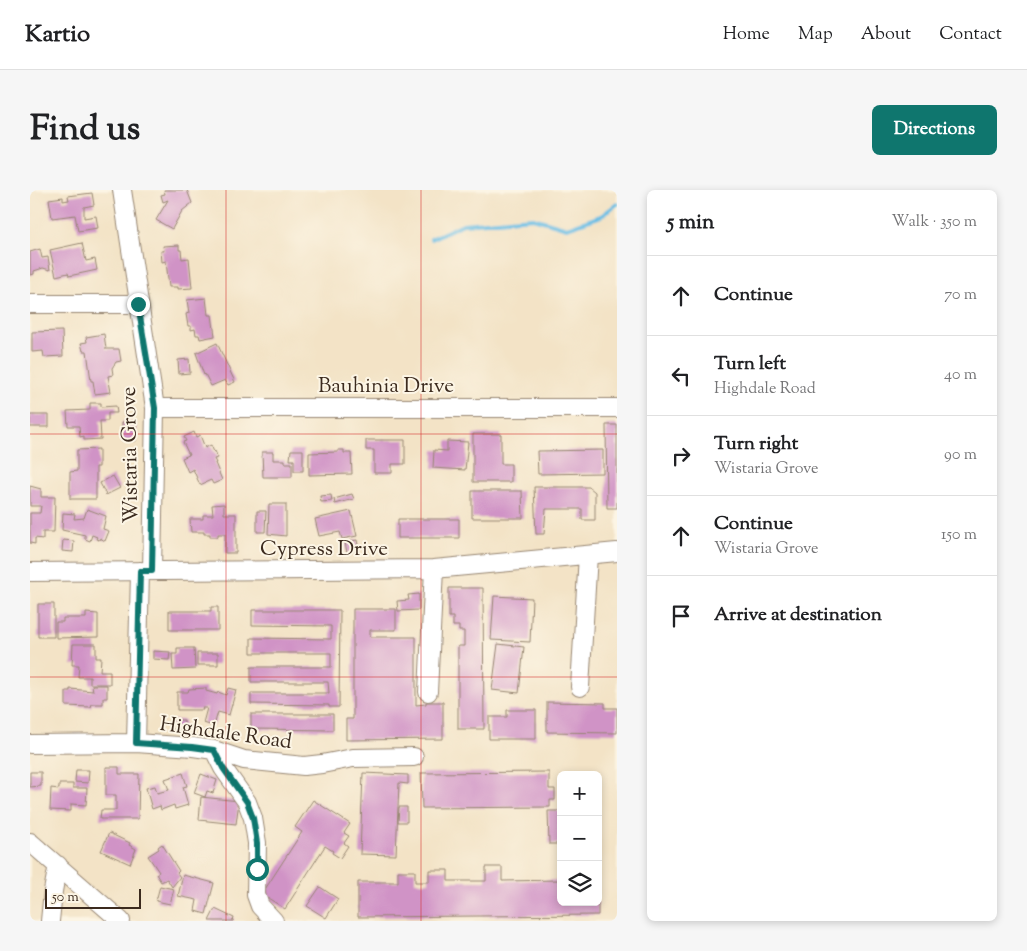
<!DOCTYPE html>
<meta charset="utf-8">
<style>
body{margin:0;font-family:"Sorts Mill Goudy",serif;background:#f6f6f6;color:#202124}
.controls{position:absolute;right:15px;bottom:15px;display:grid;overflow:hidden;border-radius:8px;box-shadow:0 2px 8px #0003}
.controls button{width:45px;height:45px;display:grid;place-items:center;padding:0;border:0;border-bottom:1px solid #e0e0e0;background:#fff;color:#202124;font:25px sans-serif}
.scale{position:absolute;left:15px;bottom:12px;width:96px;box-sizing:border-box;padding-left:5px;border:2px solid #3b2a1e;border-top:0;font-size:14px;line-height:18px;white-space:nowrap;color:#3b2a1e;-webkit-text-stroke:4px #fcf5e5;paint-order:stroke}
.stop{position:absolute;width:15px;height:15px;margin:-11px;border:4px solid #0f766e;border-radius:50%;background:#fff}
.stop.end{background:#0f766e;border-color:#fff;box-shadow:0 1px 5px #0008}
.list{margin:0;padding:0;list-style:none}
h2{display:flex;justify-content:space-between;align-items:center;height:65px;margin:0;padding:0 20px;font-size:21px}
h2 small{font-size:16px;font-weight:400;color:#757577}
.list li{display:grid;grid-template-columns:32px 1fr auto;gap:15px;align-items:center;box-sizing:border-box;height:80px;padding:0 20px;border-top:1px solid #e0e0e0}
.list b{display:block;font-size:19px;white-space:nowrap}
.list p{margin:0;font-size:16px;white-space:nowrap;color:#757577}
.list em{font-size:16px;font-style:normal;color:#757577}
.icon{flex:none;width:28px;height:28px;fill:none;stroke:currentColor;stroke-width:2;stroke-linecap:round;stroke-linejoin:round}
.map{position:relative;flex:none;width:587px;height:731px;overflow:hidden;border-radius:8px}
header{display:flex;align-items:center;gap:30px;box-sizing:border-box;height:70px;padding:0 25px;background:#fff;border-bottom:1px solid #e0e0e0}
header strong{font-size:24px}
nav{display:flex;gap:28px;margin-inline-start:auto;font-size:18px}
.intro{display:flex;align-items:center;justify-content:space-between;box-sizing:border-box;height:120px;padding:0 30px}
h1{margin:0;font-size:35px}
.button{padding:12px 22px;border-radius:8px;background:#0f766e;color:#fff;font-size:18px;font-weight:700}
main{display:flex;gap:30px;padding:0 30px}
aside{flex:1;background:#fff;border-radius:8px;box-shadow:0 2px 8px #0003}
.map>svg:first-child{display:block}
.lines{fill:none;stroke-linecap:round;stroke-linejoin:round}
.stream{stroke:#68bde5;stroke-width:4}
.building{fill:#d093c6}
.minor-casing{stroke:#978672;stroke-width:20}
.minor{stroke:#fff;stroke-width:18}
.route{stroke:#0f766e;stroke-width:6}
.grid{fill:none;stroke:#d62828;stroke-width:1;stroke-opacity:0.55}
.labels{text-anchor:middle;stroke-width:4;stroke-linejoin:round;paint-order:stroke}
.street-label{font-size:21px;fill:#3b2a1e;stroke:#fcf5e5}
</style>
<header>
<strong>Kartio</strong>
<nav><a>Home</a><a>Map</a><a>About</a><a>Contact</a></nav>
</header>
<div class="intro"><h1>Find us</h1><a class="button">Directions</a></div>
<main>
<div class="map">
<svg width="587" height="731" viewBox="0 0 587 731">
<rect width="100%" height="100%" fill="#fcf5e5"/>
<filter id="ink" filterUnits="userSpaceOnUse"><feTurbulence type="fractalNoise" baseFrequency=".02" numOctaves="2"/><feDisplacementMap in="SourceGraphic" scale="10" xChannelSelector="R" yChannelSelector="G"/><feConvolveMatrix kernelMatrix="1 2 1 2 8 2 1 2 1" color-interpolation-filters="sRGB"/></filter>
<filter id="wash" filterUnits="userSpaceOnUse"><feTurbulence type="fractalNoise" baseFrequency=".0096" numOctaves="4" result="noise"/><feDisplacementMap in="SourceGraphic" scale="20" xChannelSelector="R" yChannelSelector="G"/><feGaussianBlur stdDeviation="1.12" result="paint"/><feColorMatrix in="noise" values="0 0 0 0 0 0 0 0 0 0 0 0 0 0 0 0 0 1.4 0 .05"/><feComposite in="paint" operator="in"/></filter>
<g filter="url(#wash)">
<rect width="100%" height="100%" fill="#f3e3c6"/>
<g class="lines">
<path class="stream" d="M401 49 433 34 503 28 537 38 571 26 587 14"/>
</g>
<g id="blocks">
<path class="building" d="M134 0H157L162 13 152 21 142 39 126 30 138 10 133 12 131 5 135 4Z
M62 3 64 15 54 17V28L66 26 68 38 48 41 45 25 22 28 19 9 33 7V11L39 10 38 6Z
M52 53 56 71 65 69 67 80 39 86 38 83 26 86 20 60Z
M149 55V60H151L152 69 159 68 162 98 148 99V97H139L136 71 132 72 131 61H134L133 56Z
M10 59 12 68 18 67 20 80 13 78 4 81V84L0 85V62Z
M176 108 178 125H182L185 146 170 149 169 145H166L165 139 161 140V136H158L156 124 159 123 157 110Z
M32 141 33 166 14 167 13 161 2 162V142Z
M74 144 76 159H89L91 171 86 172 82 178 83 185 78 186 81 202 65 204 63 191H61L57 161H53L51 153 57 152 56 147Z
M187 153 205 192 198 195 195 190 181 196 175 184 174 185 166 163Z
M159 169 160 183 149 184 148 170Z
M60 213H71V217L86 216 87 223H78V231H70L71 249 54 250V246L50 247 49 236H38L37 221 60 220Z
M0 225H19V237H0Z
M92 232H106V251H92Z
M576 235H587V318H577Z
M164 242 166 247 170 245 175 258 181 255 184 262 185 261 188 268 184 269 186 273H185L192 290 183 294 181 290 170 295 163 279 158 282 152 268 159 265 153 252 156 251 154 247Z
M443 244H471V274H481V292H443Z
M336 250H375V274H362V283H344V260H336Z
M417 251 438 252 435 280 403 278 404 260 417 261Z
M69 259V277H66V309H40V282L47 281V260Z
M261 260H273V281H264V270H260Z
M308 260H314V263H321L322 284 279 285V263L308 262Z
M573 260V283L508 284 507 261Z
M232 262H243V270H255V273H262V287H233Z
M83 286 90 298 76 305 70 293Z
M0 296 11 299V307H25L24 342H13V349L5 348V354L0 353V323H10L11 316H0Z
M504 297H559L565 302V330H552V319H516L514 344H506Z
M442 301H492L493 328H442Z
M322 304 324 309 305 314 304 309Z
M301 305 302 311 291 312 290 306Z
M194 314V324H206V363H195V344H188V347H180V344H174V342H161L160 329H173V325H183L182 315Z
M239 314H256V346L238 344Z
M57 319 76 326 73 339 79 341 75 351 70 348 69 350 66 349 67 347 62 345 60 351 55 349V345L32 340 33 323 45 324 44 329 54 328Z
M227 321H236L235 342H227Z
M321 321 327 346 312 349 310 342 289 346 285 329Z
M368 329H429V348H368Z
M33 350 44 351 43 362 32 361Z
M327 350 329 360 317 363 315 352Z
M419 398H453L454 539H428V456H434V441H429V436H423V427H419Z
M389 404V420L368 421 367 411 379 410 378 405Z
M464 406 502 408 500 452 461 450Z
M8 414H24V447H8Z
M181 417H188V440H139V421H181Z
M323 419H366V440H340V447H386V515L396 514V512H413V549L316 550V529H323Z
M222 420H310L309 517H299V515L221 514V503H299L298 492H221V477H301V463H221V448L301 449V436L222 435Z
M56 423 68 424V447L26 448V432H33V428H56Z
M43 454H66V468H71L70 481H80V494H60V487H48L49 475H42Z
M468 454 494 457 489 503 462 500Z
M147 458H164L165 479 143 480 142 464H147Z
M123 461 140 462 139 470 123 469Z
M167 463H188V475H167Z
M62 495H77V508H73V514H62L61 517 36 516V501H40V499L63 501Z
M176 498V501L187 504 188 502 196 505 198 498 206 500 199 525 188 522 184 536 173 533 177 518H172L173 520H147V502H158L159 499Z
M517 512 575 513V518H587V543L517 542Z
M477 520H506V549H459V527H477Z
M221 524H303V540L221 539Z
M142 530H154V539H141Z
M76 577H89V584H109L108 629H70L71 620H86V605H76Z
M46 580H59L58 593 45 592Z
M0 582H11V596L0 597Z
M519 582V599H525V610H520V617L392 618 391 583Z
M153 583 157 596 153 597 158 615 145 619 144 615 131 620 130 616 122 619 116 598 125 596 127 603 139 600 135 589Z
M333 583 378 585V594L369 593 366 665 330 664Z
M171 584 187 590 183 603 177 601 175 607 164 603Z
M29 594H43V598H57L56 615 41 614V621L20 620 21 598 29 599Z
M171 607 209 611 206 634 169 630Z
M283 610 320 634 314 643 319 646 314 653 318 656 310 668 302 663 303 661 295 656 255 719 232 704 272 642 265 637Z
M369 617H377V632H368Z
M518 621H531V654H519Z
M79 643 100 653 99 655 106 659 100 674 71 661Z
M132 654 149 681 147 683 150 687 142 697 137 689 131 692 126 684 129 682 118 666 129 659 128 657Z
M456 677H472V691L531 690V712H568V725L328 727V692H368V681H385V692H399V680H418V691H456Z
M153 685 184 693 176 724 165 721 167 710 148 706Z
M130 696 144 699 140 714 126 711Z
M290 697 308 709 296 728 277 716Z
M185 719 204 728 203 731H179Z"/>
</g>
</g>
<g filter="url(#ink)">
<use href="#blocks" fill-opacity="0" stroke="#978672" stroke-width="1"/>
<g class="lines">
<defs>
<path id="minor" d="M92 0 125 218 122 381
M0 114H109
M125 218H587
M0 382 404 379 587 362
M550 497 558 365
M398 502 404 379
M106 553 110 381
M0 554 106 553 163 557 184 560 214 570 274 576 292 574 323 568 384 567
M184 560 193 578 217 612 223 628 227 653 226 705 230 716 244 731
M0 652 91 731
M20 731 23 701 28 675"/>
</defs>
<use href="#minor" class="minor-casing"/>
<use href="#minor" class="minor"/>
</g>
</g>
<g class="lines" filter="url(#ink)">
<path class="route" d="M108 114 125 218 122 381H110L106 553 162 557 184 560 193 578 217 612 223 628 227 653V679"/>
</g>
<path class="grid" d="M196 0V731M391 0V731M0 244H587M0 487H587"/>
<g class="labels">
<g class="street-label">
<text x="356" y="202">Bauhinia Drive</text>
<text transform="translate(99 265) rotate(-91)" y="7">Wistaria Grove</text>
<text x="294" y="365">Cypress Drive</text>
<text transform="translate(196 542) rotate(8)" y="7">Highdale Road</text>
</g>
</g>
</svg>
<div class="controls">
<button>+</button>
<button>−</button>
<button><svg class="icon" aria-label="layers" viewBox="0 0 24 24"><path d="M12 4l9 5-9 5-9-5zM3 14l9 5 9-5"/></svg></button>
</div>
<div class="scale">50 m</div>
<div class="stop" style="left:227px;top:679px"></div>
<div class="stop end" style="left:108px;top:114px"></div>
</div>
<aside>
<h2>5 min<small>Walk · 350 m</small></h2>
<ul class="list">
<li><svg class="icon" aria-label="ahead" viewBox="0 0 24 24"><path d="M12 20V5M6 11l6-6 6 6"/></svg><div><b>Continue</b></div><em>70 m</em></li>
<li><svg class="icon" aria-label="left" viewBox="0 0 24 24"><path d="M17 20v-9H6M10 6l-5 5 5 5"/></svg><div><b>Turn left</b><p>Highdale Road</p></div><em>40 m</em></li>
<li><svg class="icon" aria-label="right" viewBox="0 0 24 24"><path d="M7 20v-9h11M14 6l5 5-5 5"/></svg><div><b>Turn right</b><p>Wistaria Grove</p></div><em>90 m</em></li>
<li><svg class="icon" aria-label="ahead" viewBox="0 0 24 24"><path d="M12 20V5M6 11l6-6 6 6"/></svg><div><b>Continue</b><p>Wistaria Grove</p></div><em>150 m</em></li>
<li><svg class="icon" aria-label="arrive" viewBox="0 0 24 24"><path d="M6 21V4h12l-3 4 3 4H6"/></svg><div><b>Arrive at destination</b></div></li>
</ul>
</aside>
</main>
